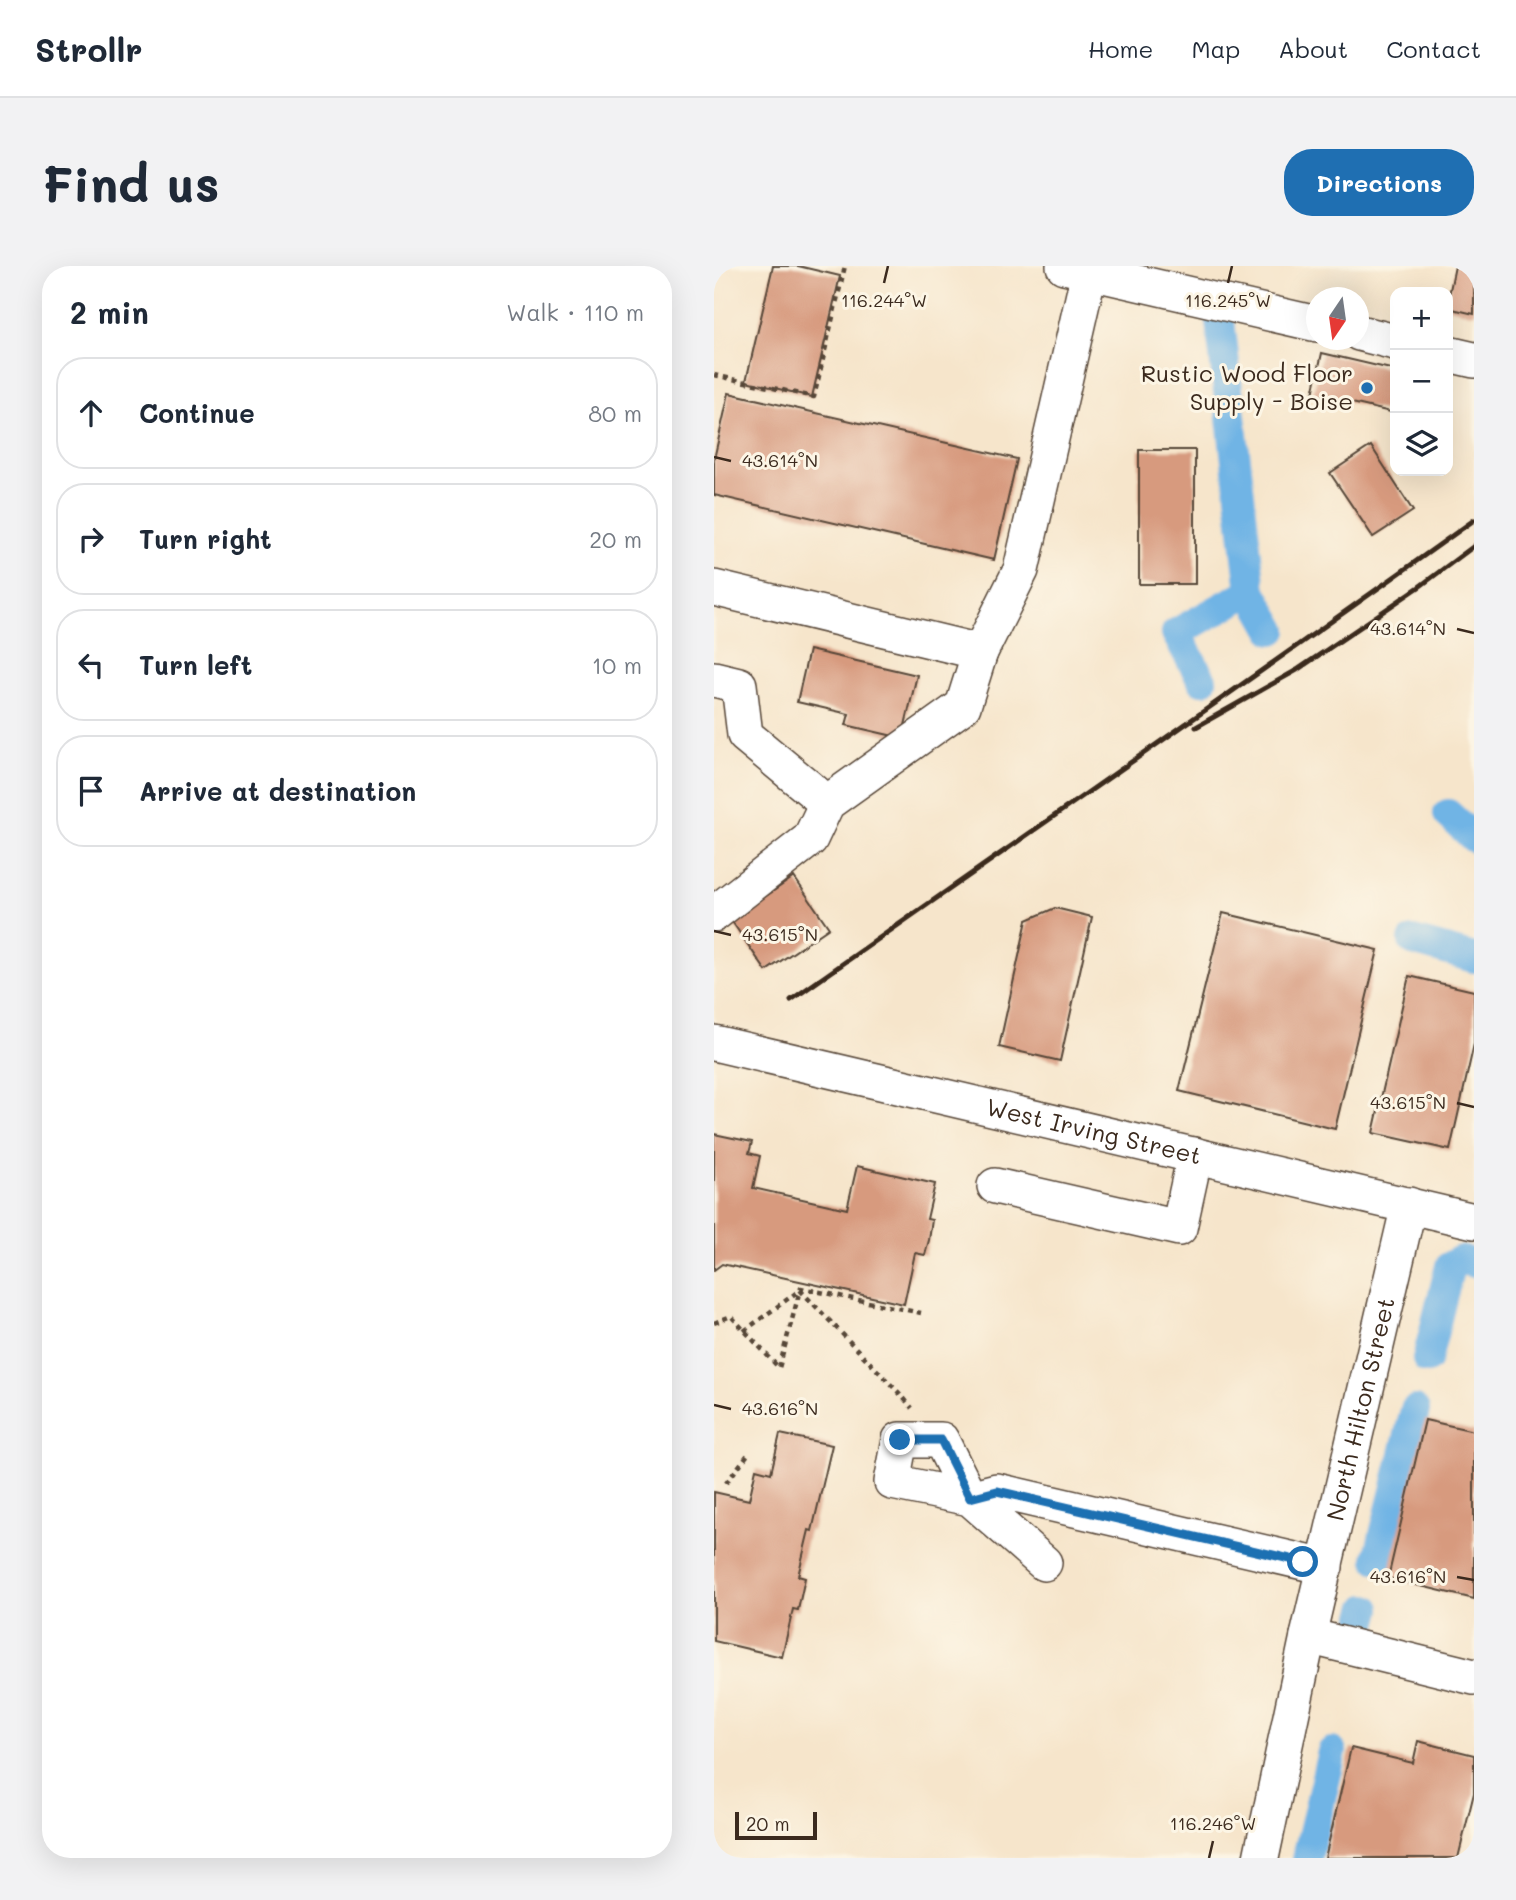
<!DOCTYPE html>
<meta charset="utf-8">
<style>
body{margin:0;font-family:Mali,sans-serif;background:#f2f2f3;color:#1f2937}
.controls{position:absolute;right:21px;top:21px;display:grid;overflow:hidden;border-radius:14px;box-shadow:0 7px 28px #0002}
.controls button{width:63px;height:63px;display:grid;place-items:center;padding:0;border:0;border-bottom:2px solid #e0e1e3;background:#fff;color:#1f2937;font:35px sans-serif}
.compass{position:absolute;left:592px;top:21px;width:63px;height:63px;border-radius:50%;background:#fff;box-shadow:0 7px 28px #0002;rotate:193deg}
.scale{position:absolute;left:21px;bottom:18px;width:82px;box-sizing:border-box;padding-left:7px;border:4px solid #3b2a1e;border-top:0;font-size:19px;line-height:24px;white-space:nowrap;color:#3b2a1e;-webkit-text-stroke:5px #fcf5e5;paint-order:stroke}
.stop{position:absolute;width:21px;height:21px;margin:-16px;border:5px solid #1f6fb2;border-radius:50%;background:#fff}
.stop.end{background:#1f6fb2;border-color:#fff;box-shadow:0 2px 7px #0008}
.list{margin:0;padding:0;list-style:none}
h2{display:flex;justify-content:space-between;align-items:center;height:91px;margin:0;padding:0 28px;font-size:30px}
h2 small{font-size:23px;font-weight:400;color:#747a83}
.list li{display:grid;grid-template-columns:46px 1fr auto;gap:21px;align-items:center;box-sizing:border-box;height:112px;margin:0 14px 14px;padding:0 14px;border:2px solid #e0e1e3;border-radius:28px}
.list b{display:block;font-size:26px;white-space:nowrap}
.list em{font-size:23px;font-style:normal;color:#747a83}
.icon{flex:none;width:38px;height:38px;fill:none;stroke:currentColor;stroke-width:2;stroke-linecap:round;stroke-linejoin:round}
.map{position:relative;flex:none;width:760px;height:1592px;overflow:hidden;border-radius:28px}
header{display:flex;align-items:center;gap:42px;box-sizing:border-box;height:98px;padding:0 35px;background:#fff;border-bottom:2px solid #e0e1e3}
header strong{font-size:33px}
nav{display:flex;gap:38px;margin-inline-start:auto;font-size:24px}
.intro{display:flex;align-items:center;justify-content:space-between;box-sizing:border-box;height:168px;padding:0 42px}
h1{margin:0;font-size:49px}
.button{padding:18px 32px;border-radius:28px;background:#1f6fb2;color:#fff;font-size:24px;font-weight:700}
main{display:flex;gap:42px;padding:0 42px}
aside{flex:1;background:#fff;border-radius:28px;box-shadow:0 7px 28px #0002}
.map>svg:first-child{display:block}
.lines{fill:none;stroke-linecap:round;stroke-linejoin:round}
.canal{stroke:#6fb4e5;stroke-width:30}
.building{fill:#d79a7e}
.minor-casing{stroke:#574638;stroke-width:38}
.path{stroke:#574638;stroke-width:4.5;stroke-dasharray:5 5;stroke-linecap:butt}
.minor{stroke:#fff;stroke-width:35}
.rail{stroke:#3b2a1e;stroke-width:5}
.route{stroke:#1f6fb2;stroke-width:9}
.ticks{fill:none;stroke:#3b2a1e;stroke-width:2.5}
.poi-dot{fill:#1f6fb2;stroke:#fcf5e5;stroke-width:2.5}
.labels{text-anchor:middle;stroke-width:6;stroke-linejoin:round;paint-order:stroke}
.poi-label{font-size:24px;fill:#3b2a1e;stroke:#fcf5e5;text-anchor:end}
.street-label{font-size:24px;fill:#3b2a1e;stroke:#fcf5e5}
.ticks-label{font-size:18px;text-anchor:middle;fill:#3b2a1e;stroke:#fcf5e5;stroke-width:6;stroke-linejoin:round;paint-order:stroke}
</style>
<header>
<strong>Strollr</strong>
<nav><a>Home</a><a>Map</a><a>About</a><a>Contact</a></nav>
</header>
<div class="intro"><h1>Find us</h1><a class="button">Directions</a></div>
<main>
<aside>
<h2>2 min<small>Walk · 110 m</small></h2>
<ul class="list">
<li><svg class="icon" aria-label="ahead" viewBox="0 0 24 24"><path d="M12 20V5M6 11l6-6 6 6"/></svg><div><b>Continue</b></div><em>80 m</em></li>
<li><svg class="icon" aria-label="right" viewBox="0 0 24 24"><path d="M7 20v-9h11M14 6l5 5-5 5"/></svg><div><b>Turn right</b></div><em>20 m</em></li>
<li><svg class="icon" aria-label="left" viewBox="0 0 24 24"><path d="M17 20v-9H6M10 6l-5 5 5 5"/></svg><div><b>Turn left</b></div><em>10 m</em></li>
<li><svg class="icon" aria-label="arrive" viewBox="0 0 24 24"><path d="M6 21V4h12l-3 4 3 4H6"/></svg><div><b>Arrive at destination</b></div></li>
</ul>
</aside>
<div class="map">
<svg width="760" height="1592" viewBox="0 0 760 1592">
<rect width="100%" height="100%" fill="#fcf5e5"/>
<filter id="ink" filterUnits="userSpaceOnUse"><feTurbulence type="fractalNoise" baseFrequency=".0143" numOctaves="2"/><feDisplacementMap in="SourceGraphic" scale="14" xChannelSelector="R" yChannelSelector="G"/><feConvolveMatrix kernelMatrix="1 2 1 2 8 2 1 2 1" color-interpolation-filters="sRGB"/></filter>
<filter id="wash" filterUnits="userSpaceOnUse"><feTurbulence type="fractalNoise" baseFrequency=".00686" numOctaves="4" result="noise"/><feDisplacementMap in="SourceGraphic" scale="28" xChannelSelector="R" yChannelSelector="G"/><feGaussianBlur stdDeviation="1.57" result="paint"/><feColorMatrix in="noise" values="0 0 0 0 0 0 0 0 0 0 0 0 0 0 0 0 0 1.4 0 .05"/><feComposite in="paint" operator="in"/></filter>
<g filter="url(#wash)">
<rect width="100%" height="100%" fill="#f6e5cb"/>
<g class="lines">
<path class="canal" d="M506 55 537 325 559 364
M488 414 462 367 537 325
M734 548 760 572
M699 675 760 692
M713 1093 736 1000 747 994 760 997
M664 1293 701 1144
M648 1362 653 1343
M593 1592 618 1486"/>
</g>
<g id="blocks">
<path class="building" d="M59 0H84L126 10 98 131 32 115Z
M741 0H760V48L734 42V34Z
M608 87 681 104V147L599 128Z
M15 127 303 193 280 294 0 229V193Z
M657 180 699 245 659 271 616 207Z
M425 184H481V318H425Z
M95 384 203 409 188 472 132 459 135 448 83 436Z
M80 611 115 662 52 705 17 654Z
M341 642 378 651 346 795 285 781 313 654Z
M509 647 664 684 621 863 465 825Z
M695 710 760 725V778L736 884 659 867Z
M0 868 38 876 35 887 46 890 39 922 133 943 143 900 221 918 213 953 218 954 215 974 211 989 201 987 190 1038 8 998 0 1004Z
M711 1154 760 1165V1333L674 1312Z
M66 1168 118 1179 98 1265 95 1264 84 1310 91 1312 84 1344 79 1343 68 1391 0 1375V1226L35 1234 42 1203 57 1207Z
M704 1475 760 1489V1527L744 1592H611L637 1482 699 1497Z"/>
</g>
</g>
<g filter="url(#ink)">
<use href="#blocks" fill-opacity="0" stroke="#574638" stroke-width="2"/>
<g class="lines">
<defs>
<g id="minor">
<path d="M350 0 603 58"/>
<path d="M645 67 681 76"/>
<path d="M734 88 760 94"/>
<path d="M0 322 266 386 307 304 375 6"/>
<path d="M0 413 25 419 31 469 113 537"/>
<path d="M0 648 96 573 113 537 249 440 266 386"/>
<path id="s1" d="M0 777 760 955"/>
<path d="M281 920 465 962 481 889"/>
<path d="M330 1297 256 1232 178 1216 186 1174H227L256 1232 283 1225 611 1301"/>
<path d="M594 1370 760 1411"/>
<path id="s2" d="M547 1592 594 1370 695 939"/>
</g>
</defs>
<use href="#minor" class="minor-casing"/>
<path class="path" d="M0 109 100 131 131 0
M0 1057 17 1050 65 1102 86 1024 188 1130 198 1142
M30 1065 86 1024 87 1022 207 1047
M12 1217 35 1187"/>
<use href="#minor" class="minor"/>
<path class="rail" d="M482 461 583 404 705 321 760 280
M77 734C305 574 534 416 760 254"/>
</g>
</g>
<g class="lines" filter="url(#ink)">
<path class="route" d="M186 1174H227L256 1232 283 1225 589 1296"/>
</g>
<path class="ticks" d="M170 17 174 0M514 17 518 0M0 191 17 195M743 363 760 367M0 665 17 669M743 837 760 841M0 1139 17 1143M743 1311 760 1314M495 1592 499 1575"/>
<circle class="poi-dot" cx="653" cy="122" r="7"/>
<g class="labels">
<g class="poi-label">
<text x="639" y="116">Rustic Wood Floor<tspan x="639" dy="28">Supply - Boise</tspan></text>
</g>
<g class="street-label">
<text dy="8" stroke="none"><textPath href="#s1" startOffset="390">West Irving Street</textPath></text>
<text dy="8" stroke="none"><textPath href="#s2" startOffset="460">North Hilton Street</textPath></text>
</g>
</g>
<g class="ticks-label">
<text x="170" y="41">116.244°W</text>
<text x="514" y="41">116.245°W</text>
<text x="66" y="201">43.614°N</text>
<text x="694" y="369">43.614°N</text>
<text x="66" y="675">43.615°N</text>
<text x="694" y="843">43.615°N</text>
<text x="66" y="1149">43.616°N</text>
<text x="694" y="1317">43.616°N</text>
<text x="499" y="1564">116.246°W</text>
</g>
</svg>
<div class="controls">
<button>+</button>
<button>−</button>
<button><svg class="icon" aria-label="layers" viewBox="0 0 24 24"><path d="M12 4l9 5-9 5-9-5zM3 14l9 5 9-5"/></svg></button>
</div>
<svg class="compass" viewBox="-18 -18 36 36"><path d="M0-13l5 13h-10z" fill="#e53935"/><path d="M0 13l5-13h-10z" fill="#747a83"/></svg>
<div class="scale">20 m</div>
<div class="stop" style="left:589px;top:1296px"></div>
<div class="stop end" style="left:186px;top:1174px"></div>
</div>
</main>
